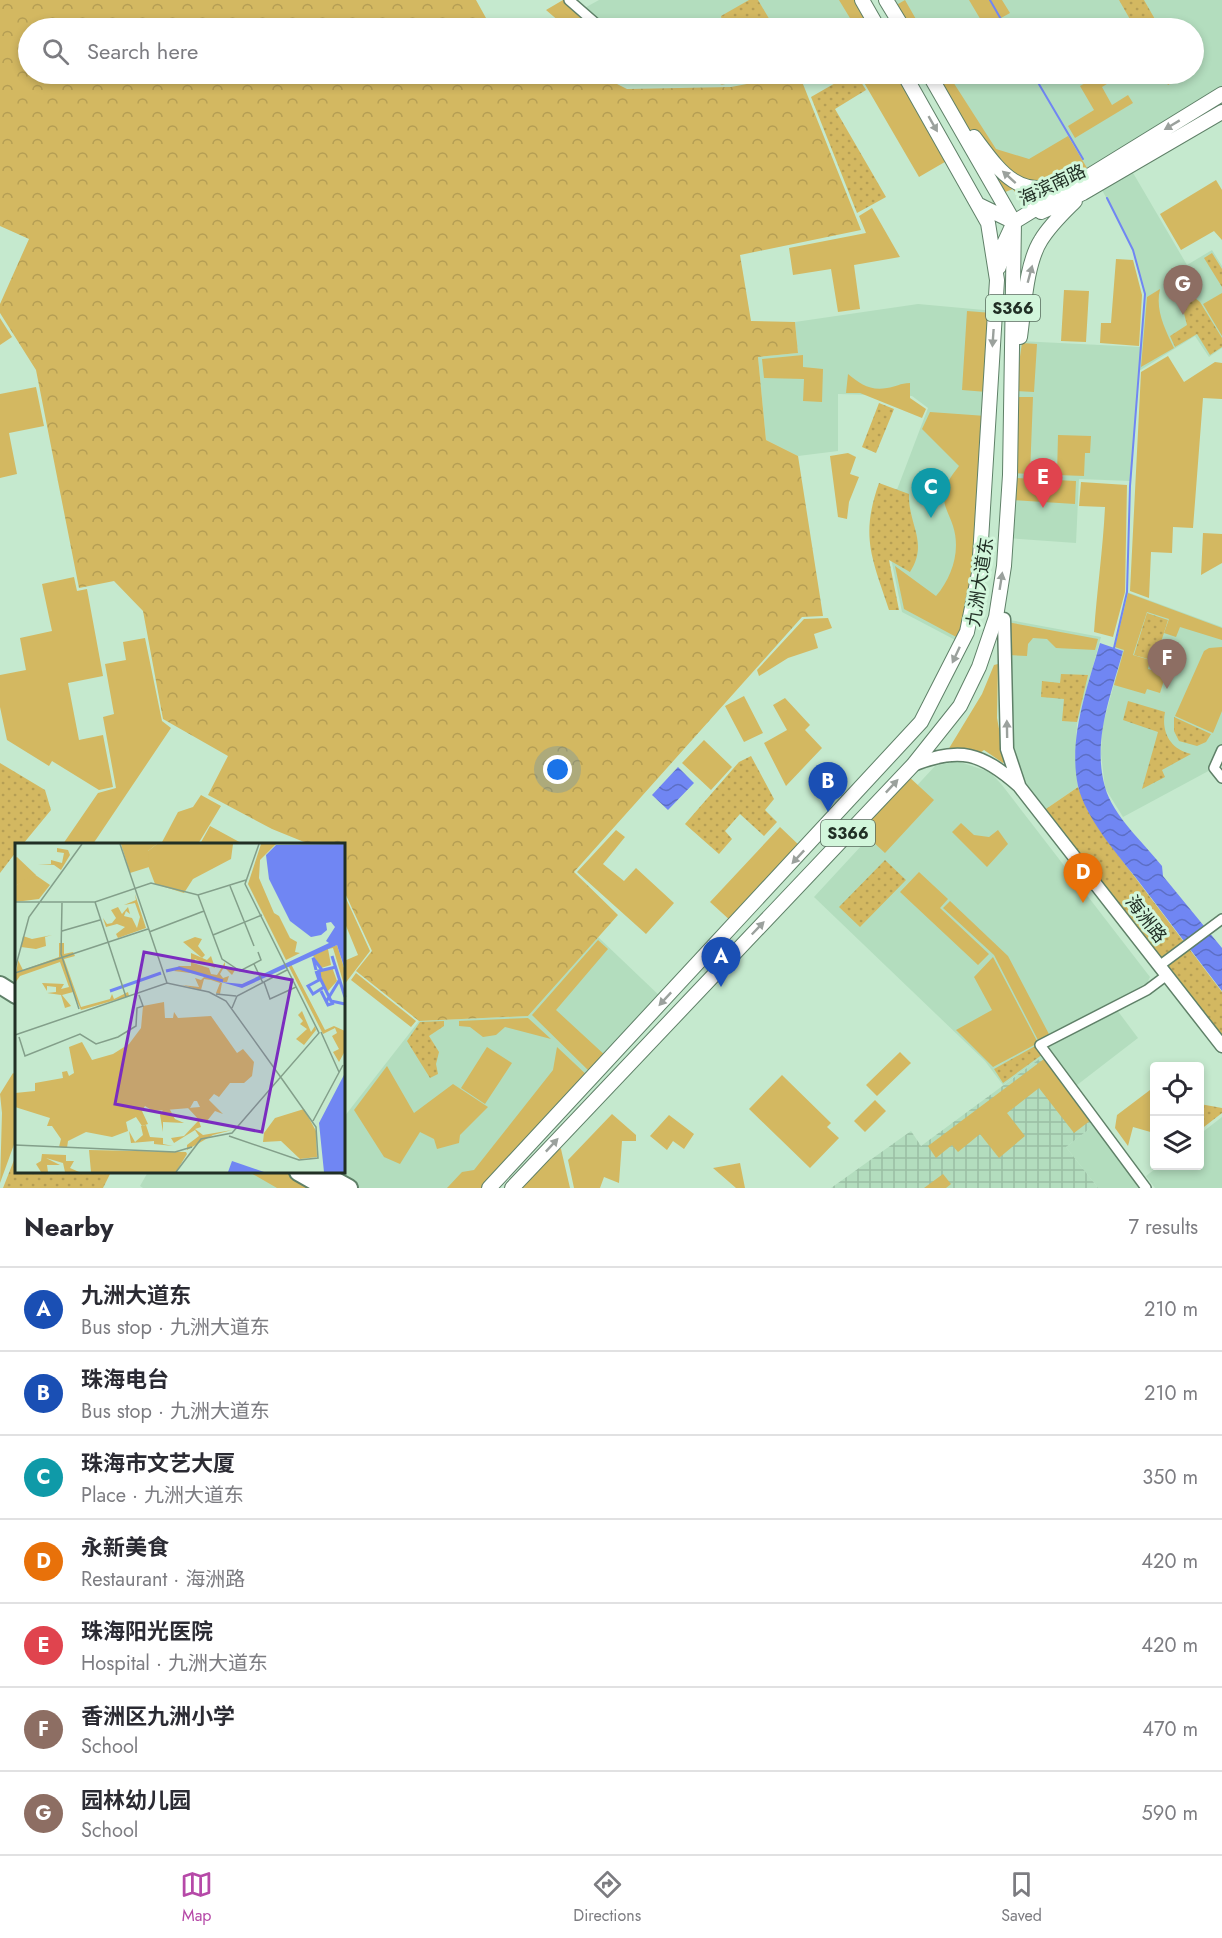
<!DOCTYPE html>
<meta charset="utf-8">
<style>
body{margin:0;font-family:Jost,"Noto Sans SC",sans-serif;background:#f7f7f7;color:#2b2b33}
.controls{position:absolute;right:18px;bottom:18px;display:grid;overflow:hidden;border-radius:6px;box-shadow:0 3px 9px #0003}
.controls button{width:54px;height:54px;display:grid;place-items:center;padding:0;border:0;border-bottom:2px solid #e1e1e2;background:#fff;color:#2b2b33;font:30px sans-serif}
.you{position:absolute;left:558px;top:770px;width:21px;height:21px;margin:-15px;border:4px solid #fff;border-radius:50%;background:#1a73e8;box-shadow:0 0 0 9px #1a73e833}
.badge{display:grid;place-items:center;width:39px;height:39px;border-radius:50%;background:#b649a8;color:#fff;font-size:20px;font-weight:700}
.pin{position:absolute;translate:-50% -50px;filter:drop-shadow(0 2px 3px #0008)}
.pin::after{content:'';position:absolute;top:32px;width:21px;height:18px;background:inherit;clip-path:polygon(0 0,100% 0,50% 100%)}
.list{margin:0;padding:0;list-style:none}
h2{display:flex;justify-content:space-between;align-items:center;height:78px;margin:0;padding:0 24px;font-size:26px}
h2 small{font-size:20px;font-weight:400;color:#7c7c81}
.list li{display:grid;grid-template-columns:39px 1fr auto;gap:18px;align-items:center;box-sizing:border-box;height:84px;padding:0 24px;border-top:2px solid #e1e1e2}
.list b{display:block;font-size:22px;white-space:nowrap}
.list p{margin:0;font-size:20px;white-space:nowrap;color:#7c7c81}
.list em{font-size:20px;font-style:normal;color:#7c7c81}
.icon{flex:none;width:33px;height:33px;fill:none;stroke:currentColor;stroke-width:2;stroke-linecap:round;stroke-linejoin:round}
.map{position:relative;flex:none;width:1222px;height:1188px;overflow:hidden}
.search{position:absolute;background:#fff;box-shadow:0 3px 9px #0003;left:18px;right:18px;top:18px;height:66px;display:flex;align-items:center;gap:15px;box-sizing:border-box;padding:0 21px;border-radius:33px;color:#7c7c81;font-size:22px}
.sheet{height:666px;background:#fff}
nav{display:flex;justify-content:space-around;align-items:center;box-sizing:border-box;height:84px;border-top:2px solid #e1e1e2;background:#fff;font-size:16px;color:#7c7c81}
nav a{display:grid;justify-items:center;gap:3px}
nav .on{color:#b649a8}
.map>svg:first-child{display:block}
.built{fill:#b3ddbe}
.industrial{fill:url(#industrial-grid)}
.green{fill:#d3b861}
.forest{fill:url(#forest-crowns)}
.park{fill:url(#park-dots)}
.water{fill:url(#water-waves)}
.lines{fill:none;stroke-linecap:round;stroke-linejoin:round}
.stream{stroke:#7086f3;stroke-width:2}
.street-casing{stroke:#5f8068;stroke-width:12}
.secondary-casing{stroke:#5f8068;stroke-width:15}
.primary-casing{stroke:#5f8068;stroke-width:16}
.highway-casing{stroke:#5f8068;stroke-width:20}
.street{stroke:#fff;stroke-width:9}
.secondary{stroke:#fff;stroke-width:12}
.primary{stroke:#fff;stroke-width:14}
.highway{stroke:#fff;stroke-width:16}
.oneway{fill:#9ba19d}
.labels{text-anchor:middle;stroke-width:6;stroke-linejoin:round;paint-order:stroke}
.shield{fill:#d2f6db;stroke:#566b5c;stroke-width:1.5}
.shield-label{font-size:16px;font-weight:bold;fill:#212f25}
.street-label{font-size:18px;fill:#212f25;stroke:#d2f6db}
.inset-river{fill:none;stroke:#7086f3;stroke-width:3}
.inset-road{fill:none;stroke:#839f8a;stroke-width:1.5}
.view{fill:#7b2cbf;fill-opacity:0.15;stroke:#7b2cbf;stroke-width:3}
.inset-edge{fill:none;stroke:#212f25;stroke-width:3}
</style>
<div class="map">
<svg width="1222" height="1188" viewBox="0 0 1222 1188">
<defs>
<pattern id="industrial-grid" width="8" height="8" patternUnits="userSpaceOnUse" patternTransform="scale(1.5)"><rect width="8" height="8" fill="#b3ddbe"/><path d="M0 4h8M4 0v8" fill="none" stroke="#9abea3"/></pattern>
<pattern id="forest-crowns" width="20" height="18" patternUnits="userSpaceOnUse" patternTransform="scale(1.5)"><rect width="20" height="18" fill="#d3b861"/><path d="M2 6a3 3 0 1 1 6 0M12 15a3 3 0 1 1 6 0" fill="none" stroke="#b59e54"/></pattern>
<pattern id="park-dots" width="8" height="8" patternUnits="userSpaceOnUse" patternTransform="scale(1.5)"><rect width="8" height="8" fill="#d3b861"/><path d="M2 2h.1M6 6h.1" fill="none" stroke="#b59e54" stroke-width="1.8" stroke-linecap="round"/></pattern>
<pattern id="water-waves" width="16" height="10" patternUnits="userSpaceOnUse" patternTransform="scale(1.5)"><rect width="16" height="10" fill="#7086f3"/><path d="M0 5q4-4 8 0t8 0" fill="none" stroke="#5c6ec5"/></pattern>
</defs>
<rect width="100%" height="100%" fill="#c5e9ce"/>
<path class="built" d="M599 0H861L875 24 867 28H601L579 11Z
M886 0H1222V94L1083 178 1017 184 929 74H1194V28H903Z
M1129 166 1187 265 1212 250 1222 266V348L1209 357 1195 336 1139 371 1130 481 1079 479 1076 543 1006 538 1011 394 1019 341 1141 347 1145 294 1133 250 1099 184Z
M918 304 995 311 961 643 902 612 884 524 928 408 912 396 838 394V451L798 456 766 440 758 357 798 353 795 322Z
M1127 592 1222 627V749L1214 768 1123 817 1105 788 1101 754 1102 728 1123 651 1114 647Z
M1004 619 1101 637 1077 724 1075 757 1078 787 1040 813 1020 786 1007 749Z
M957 761 990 772 1002 785 1150 977 1147 983 1038 1040 1046 1054 1003 1085 985 1061 814 897 935 766Z
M598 937 664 1000 489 1188H349L321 1172H344V1117L419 1021 528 1016Z
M1117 1010 1138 1038 1077 1085 1047 1046Z
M1222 1117V1188H1155L1146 1176 1159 1166H1200V1134Z
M1097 1123 1144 1188H1098L1066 1147Z
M148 1172H299L327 1188H143L140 1186Z"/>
<path class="industrial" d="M1046 1054 1097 1123 1066 1147 1098 1188H831L911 1131 921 1146Z"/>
<path class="green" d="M563 0H565L596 28H567L546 10Z
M839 0H859L871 21 856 28Z
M905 0 921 28H905L893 7Z
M969 0H1002L1010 13 985 27Z
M741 74H778L720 85Z
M859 74H901L950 159 919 177Z
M931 74H948L996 149 1029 159 1068 136 1090 173 1026 211 1013 189 1000 194Z
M1101 74H1112L1115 79 1102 87 1112 105 1128 95 1133 103 1075 138 1068 126 1094 110 1080 86Z
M1216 180 1222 190V240L1214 231 1181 250 1160 214Z
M872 208 900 257 854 265 860 309 838 312 831 269 793 275 789 248 866 233 859 216Z
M1116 259 1133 260 1142 295 1139 346 1100 343 1101 323H1111Z
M1160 289C1155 310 1165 329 1174 348L1141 367 1147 297Z
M1064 290 1089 291 1086 342 1061 341Z
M1222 293V336L1203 304Z
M967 311 992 313 987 392 962 390Z
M0 318 12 337 0 345Z
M1022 343 1037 344 1034 392 1015 391Z
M803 355V367L823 369 822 402 803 401 804 379 764 378 762 359Z
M1168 356 1184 382 1215 362 1222 363V399L1203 398 1193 528 1173 527 1172 553 1151 552 1149 598 1130 591 1141 372Z
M848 374C860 384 870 391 887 388 896 387 900 383 910 383V398L926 409 922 418 860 393H846Z
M36 387 44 426 9 433 17 474 0 478V394Z
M1014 397H1033L1030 474 1012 473Z
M930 412 986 416 976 571 960 639 904 609 895 566 936 596C952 577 961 551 953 526 950 516 943 506 944 495 945 484 952 475 959 466L922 429Z
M1058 435 1091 436 1090 453H1085L1084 476 1057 475Z
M848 453 856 457 850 474 859 477 849 502 847 519 838 517 830 456Z
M1014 478 1076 481 1075 504 1012 500Z
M1081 482 1127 485 1125 592 1113 637 1094 632C1097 590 1103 549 1105 507L1079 506Z
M1203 533 1222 534V563L1201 575Z
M74 577 77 591 87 589 103 676 68 683 79 740 103 735 113 787 99 790 52 761 49 766 7 740 0 707V675L26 670 20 638 52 631 42 584Z
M1128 593 1222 628V640L1180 627 1176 637 1164 633 1169 619 1147 612 1133 655 1150 660 1148 669 1166 674 1160 693 1147 689 1145 694 1114 685 1124 650 1115 647Z
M828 618 832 628 814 634 818 648 788 658 759 676 757 670 804 619Z
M1007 622 1098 639 1095 650 1056 648 1047 639 1033 638 1028 644 1027 656 1008 655Z
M145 638 162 721 171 728 93 844H63L98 793 116 788 103 717 114 714 105 664 126 660 123 642Z
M1222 647V711L1213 733 1175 716 1204 651 1209 648Z
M998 664 997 718 1005 761 1003 763 984 750 980 753 959 748 948 750 982 694 994 665Z
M744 696 763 733 744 742 725 706Z
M785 698 810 725 805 730 822 748 786 786 764 743 787 730 773 705Z
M704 740 732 767 711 790 682 763Z
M907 775 934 800 885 853 858 828Z
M201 795 221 806 198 844H161L178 812 193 807Z
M961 823 974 835 989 837 998 830 1008 844 987 867 952 832Z
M210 826 243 844H200Z
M780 827 801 847 732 922 710 902Z
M616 830 625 837 603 864 624 881 636 868 674 903 646 934 577 872Z
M919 872 948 899 940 908 989 954 978 965 900 892Z
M344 894 370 951 344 985V961L358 955 344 921Z
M950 901 1008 956 1050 1036 1039 1042 994 955 943 908Z
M598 940 608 949 556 1010 607 1057 592 1074 532 1015Z
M993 957 1038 1043 993 1067 956 1030 992 1010 974 977Z
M356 973 416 1021 411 1027 351 980Z
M528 1018 551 1039 505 1027 496 1035 483 1037 470 1027 459 1026V1021Z
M487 1047 512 1063 485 1104 461 1088Z
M557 1047 590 1078 486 1188H447L462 1172 474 1170 553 1070Z
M900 1052 911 1063 877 1096 866 1085Z
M1044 1059 1091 1120 1074 1133 1039 1088 1007 1113 1025 1136 999 1158 980 1134 958 1152 952 1145 936 1158 928 1146Z
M387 1066 414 1113 453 1084 488 1107 460 1135 459 1143 437 1149 434 1139 420 1132 400 1164 384 1157 354 1110Z
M13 1073 16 1075V1139L0 1183 2 1113 0 1094Z
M782 1075 831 1123 827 1127 839 1138 810 1168 749 1109Z
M1154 1087V1133L1133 1127 1128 1146 1115 1128 1117 1115Z
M875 1100 886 1111 865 1132 854 1121Z
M612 1114 636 1135V1141H622L619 1183 604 1177 600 1188H574L568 1160Z
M669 1115 694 1134 684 1149 673 1141 667 1150 650 1136Z
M557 1144 561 1149 570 1188H516Z
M740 1163 745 1188H736L713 1168Z
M249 1172H294L322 1188H277Z
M943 1174 951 1184 946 1188H924Z"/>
<path class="forest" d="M0 0H476L486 18 507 28H28V74H597L627 89 731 87 799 74 861 230 740 255 751 321 795 322 798 353 758 357 766 440 798 456 823 616 802 617 574 872 618 915 528 1016 419 1021 356 971 372 951 344 891V844H309L272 829 208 795 228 756 163 719 143 611 114 581 79 588 36 370 0 313V304L29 239 0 226Z"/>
<path class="park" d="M749 0H758L774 27 723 28 721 16Z
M1119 0H1144L1160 28H1135Z
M851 74H856L866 90 835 109 886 197 857 213 811 97Z
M1161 74H1187L1168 85Z
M1212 253 1222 269V287L1204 258Z
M1190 294 1200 302 1222 338V347L1210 355 1197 334 1175 347 1170 336 1187 325 1181 302Z
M879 403 894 409 876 453 862 447Z
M879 483 909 494C908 525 929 542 910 572L889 560 899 610H889C872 558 860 537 879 483Z
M1147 613 1168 620 1155 661 1134 655Z
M1061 674 1088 675 1077 722 1062 721 1064 699 1041 697 1042 681 1060 683Z
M1128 701 1165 712C1161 732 1170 749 1191 754L1162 770 1165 777 1142 789 1158 732 1123 720Z
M1174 717 1211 734 1206 742 1197 746 1179 741 1174 731Z
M751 756 774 799 765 810 777 822 764 836 740 814 725 831 732 839 719 854 685 824 739 762Z
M0 763 45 790 51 810 23 844H16V852L0 873Z
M1078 787 1088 811 1112 847 1222 992V1046L1040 813Z
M885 860 906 880 860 927 839 907Z
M444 1021V1026L429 1036 439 1052 436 1064 438 1074 430 1078 407 1041 420 1022Z
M1037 1045 1043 1054 1003 1083 994 1069Z
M1200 1104 1222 1108V1113L1200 1130Z
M16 1155V1172H111L103 1188H3Z"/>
<path class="water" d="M1100 643 1123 651C1111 695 1092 741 1105 787 1113 816 1144 843 1162 866L1163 876 1222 948V991C1193 953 1165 916 1136 878 1117 854 1085 817 1078 786 1068 738 1087 689 1100 643Z
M678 767 694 783 668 810 652 795Z"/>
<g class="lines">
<path class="stream" d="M990 0 1006 28
M1033 74 1083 159
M1107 198 1133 250 1145 294 1130 486 1127 592 1114 648"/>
<defs>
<path id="street" d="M569 0 601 28
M1222 750 1214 768 1222 778
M1159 966 1222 919
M1146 1188 1040 1045 1147 990 1167 975"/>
<path id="secondary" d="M1004 619 1007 749 1019 785
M913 765C960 746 982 753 1019 786L1222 1046"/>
<path id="primary" d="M862 0 878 28
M886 0 903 28
M974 137C999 170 1017 200 1064 184
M979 205 1014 222
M1041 212 1083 193 1222 112
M999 267 1002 248 1014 222 1222 94
M1020 337C1024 309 1026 263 1041 240 1050 225 1063 213 1075 201
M489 1188 921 722 967 632 979 573 997 280 988 223 904 74
M512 1188 913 765 960 706 979 667 996 617 1004 566 1010 475 1014 222 929 74"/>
<path id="highway" d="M0 985 16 995
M298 1172 326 1188
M320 1172 349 1188"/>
</defs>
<use href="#street" class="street-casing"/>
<use href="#secondary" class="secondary-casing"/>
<use href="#primary" class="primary-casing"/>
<use href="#highway" class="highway-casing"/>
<use href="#street" class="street"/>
<use href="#secondary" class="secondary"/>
<use href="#primary" class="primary"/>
<use href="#highway" class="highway"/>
</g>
<defs><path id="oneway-solid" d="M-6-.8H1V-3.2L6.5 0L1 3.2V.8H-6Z" transform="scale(1.5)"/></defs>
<g class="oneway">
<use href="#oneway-solid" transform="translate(933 124) rotate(60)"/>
<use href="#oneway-solid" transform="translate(1172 125) rotate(149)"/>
<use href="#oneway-solid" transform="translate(1009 177) rotate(-138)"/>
<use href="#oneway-solid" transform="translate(1030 274) rotate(-75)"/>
<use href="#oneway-solid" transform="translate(993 338) rotate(94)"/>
<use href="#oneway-solid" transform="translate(1001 581) rotate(-81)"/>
<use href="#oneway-solid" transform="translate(956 655) rotate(115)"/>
<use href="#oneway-solid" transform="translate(1007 729) rotate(-91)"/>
<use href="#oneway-solid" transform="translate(892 786) rotate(-47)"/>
<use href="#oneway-solid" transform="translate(798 857) rotate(133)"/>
<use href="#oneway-solid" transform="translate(758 928) rotate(-46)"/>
<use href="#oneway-solid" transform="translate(665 999) rotate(133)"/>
<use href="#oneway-solid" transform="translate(552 1145) rotate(-47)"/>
</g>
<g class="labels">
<g class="shield">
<rect x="986" y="295" width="54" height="26" rx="4.5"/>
<rect x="821" y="820" width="54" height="26" rx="4.5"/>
</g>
<g class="shield-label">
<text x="1013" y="314">S366</text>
<text x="848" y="839">S366</text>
</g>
<g class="street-label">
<text transform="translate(1052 185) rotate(-25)" y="6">海滨南路</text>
<text transform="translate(980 582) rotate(-81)" y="6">九洲大道东</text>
<text transform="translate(1146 919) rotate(52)" y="6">海洲路</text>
</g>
</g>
<g transform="translate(15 843)">
<rect width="330" height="330" fill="#c5e9ce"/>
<path d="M120 51 131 85 103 95 101 91 110 84 102 81 91 84 88 75 92 81 97 80 101 75 96 67 103 64 107 71 113 64 115 71 111 68 109 73 117 75 122 85 125 74 120 60 109 62 121 57ZM44 100H49V111L58 109 60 113 49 116 66 164 95 156 97 151 99 156 113 149 114 153 66 167 58 149 47 152 56 163 50 165 46 152 32 150 41 149V144L32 143V148L27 140 49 141 46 146 54 144 45 119 5 133 0 140 3 117 8 127 44 114ZM322 102 330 128V145L318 105 313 106 316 122 306 125 297 111ZM176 110 192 117 196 113 200 125 180 116 178 120 194 125 196 131 202 132 210 119V123L220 127 217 132 209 124 205 131 208 135 214 133 212 139H205L207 140 205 151 201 150 205 140 196 137 189 136 186 147 167 142 184 144 180 135 186 137 191 132 159 128 164 123H176ZM317 124 322 138 312 149 304 129ZM287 168 296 189 300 183 301 187 289 202 281 196 292 186 285 181 288 178 283 172ZM194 257 208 271 200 268 192 278H184L186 284 180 286 188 292 217 287 198 292 172 307V302L184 293 180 287 159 300 156 295 169 293 184 277 173 265 185 264 182 258ZM149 265H154L160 276 169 280 148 279V289L145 272ZM131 282 135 294 148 295V301L158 303 139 301V298L116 300 114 288 120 299 128 292 126 283ZM27 311 51 312V318H59L55 325 64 329H50L48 320 31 315 45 322H32L33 329H26L21 321 26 318Z" fill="#d3b861"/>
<path d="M142 1H218L216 16 178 36 169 50 140 41 131 17 133 8ZM2 14 21 32 0 43V15ZM276 121 310 187 319 183 330 188V208L324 219 318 209 324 206 317 193 322 190 320 185 308 191 273 122ZM149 159 150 175H158L159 169 163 175 196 173 222 210 228 206 239 219 237 233 229 240H215L204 254 199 251 193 258H179L175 265 138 268 130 263 127 268 133 281 127 283 121 274 111 279 113 288 97 294 71 289 53 298 52 305 44 304 46 296 37 283H32L35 275 0 264V250L20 248V240L48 235 47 229 52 228 54 233 59 230 54 204 67 199 77 217 98 211 114 201 126 185 128 163ZM289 266 301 288 302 314 285 316 266 298 248 299 249 290 260 275Z" fill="#d3b861"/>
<path d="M106 1H142L133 8 134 24 115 30ZM246 1H261L245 17 244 35 259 70 264 73 275 95 282 99 280 109 285 110 271 117 233 41ZM42 5 53 7 55 12 46 27 39 22 23 21H36V17L47 20 49 10 42 9ZM19 31 35 42 24 56 0 59V43ZM37 92 30 94 31 103 21 106 6 104 8 93 17 96ZM180 94 187 96 183 103 190 112 187 115 168 99ZM74 307 171 309 172 311 161 329H76Z" fill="#d3b861"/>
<path d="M330 1V127L322 102 227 145 206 139 227 141 314 100 311 98 320 84 316 79 311 80 312 87 306 92 296 94 275 78 254 36 251 12 261 2ZM330 230V329H309L304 280ZM217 318 249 329H213Z" fill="#7086f3"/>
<path class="inset-river" d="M317 113 330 154M321 124 304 128 305 135 316 158 330 161M301 127 298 115 307 127M151 128 164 125 208 138M301 128 304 137 293 143 298 151 309 144M95 148 146 130M306 148 313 162 319 160M311 159 325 136"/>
<path class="inset-road" d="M105 1 152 140M215 43 239 103M183 52 207 116 225 128 246 117 243 109M0 59H80L136 40 183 52 231 37M80 59 111 154M47 60 46 111 64 166M47 88 85 77M134 89 189 68M198 92 247 72M239 121 248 140M0 126 14 74 67 1M0 130 133 86M249 139 255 156 281 144M201 151 221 153M217 165 222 153 272 127M306 189 324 229M0 192 152 140 194 149 211 158 267 236M4 194 10 213 65 191 81 201 103 194 121 183 122 165 128 163 124 152M298 278 328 222M214 293 284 317 303 315 301 284 267 236M0 302 160 309 177 304M161 329 186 296 217 290 304 190 230 41 244 1"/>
<path class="view" d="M129 109 277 137 247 289 100 261Z"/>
<rect width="330" height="330" class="inset-edge"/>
</g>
</svg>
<div class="controls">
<button><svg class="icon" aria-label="locate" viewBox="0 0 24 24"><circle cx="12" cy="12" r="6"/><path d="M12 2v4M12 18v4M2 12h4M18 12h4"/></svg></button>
<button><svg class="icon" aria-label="layers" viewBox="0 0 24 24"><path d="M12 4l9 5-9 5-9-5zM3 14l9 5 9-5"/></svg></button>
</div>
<div class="you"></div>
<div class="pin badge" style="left:721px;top:987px;background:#1a4fb4">A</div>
<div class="pin badge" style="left:828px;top:812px;background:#1a4fb4">B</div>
<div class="pin badge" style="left:931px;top:518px;background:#0f9aa8">C</div>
<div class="pin badge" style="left:1083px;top:903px;background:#e8710a">D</div>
<div class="pin badge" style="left:1043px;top:508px;background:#e0444e">E</div>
<div class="pin badge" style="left:1167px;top:689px;background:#8d6e63">F</div>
<div class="pin badge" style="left:1183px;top:315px;background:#8d6e63">G</div>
<div class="search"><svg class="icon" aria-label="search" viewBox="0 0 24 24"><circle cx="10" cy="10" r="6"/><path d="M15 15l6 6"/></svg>Search here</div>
</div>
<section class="sheet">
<h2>Nearby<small>7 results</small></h2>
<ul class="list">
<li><span class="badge" style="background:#1a4fb4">A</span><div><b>九洲大道东</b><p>Bus stop · 九洲大道东</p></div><em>210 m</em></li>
<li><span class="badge" style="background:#1a4fb4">B</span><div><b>珠海电台</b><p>Bus stop · 九洲大道东</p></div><em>210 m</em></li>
<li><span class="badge" style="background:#0f9aa8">C</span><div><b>珠海市文艺大厦</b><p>Place · 九洲大道东</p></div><em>350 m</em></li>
<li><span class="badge" style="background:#e8710a">D</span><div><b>永新美食</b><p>Restaurant · 海洲路</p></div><em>420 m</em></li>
<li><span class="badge" style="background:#e0444e">E</span><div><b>珠海阳光医院</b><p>Hospital · 九洲大道东</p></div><em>420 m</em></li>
<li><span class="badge" style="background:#8d6e63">F</span><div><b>香洲区九洲小学</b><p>School</p></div><em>470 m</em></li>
<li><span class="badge" style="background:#8d6e63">G</span><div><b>园林幼儿园</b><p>School</p></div><em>590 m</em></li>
</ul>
</section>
<nav>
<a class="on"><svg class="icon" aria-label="map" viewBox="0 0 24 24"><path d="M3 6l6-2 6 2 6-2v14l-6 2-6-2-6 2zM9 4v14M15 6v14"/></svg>Map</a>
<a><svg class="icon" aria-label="directions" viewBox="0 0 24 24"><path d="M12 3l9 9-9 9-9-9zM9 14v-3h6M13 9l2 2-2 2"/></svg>Directions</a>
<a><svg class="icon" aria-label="saved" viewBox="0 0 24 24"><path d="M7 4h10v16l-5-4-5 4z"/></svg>Saved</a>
</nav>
